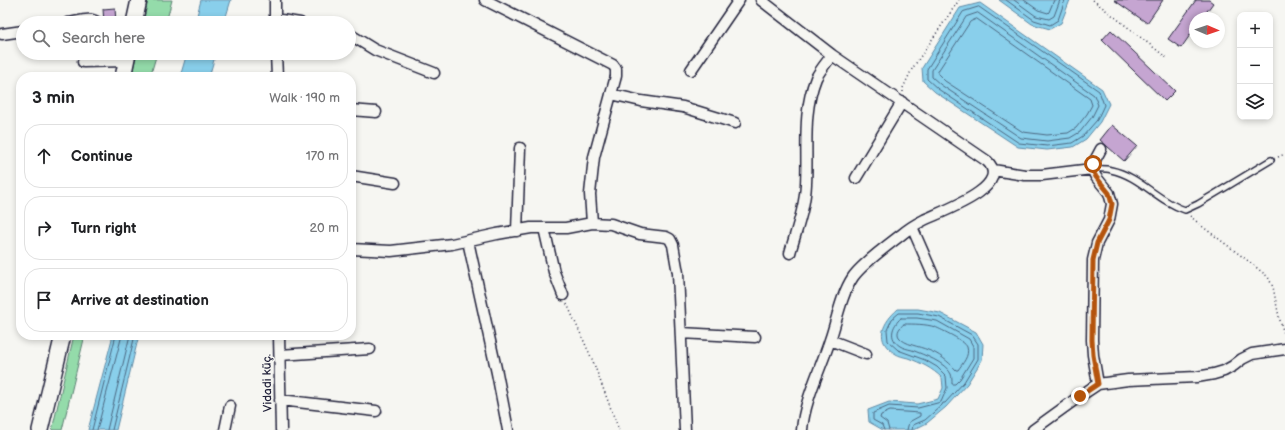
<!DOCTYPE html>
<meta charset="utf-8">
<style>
body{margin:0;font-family:"Balsamiq Sans",sans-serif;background:#f6f6f6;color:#202124}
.controls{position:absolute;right:12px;top:12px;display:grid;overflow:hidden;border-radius:8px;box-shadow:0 2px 6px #0003}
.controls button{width:36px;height:36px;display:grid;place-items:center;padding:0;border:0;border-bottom:1px solid #e0e0e0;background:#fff;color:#202124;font:20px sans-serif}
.compass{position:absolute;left:1189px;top:12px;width:36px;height:36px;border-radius:50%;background:#fff;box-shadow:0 2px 6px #0003;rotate:92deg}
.stop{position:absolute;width:12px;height:12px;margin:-9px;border:3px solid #b45309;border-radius:50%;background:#fff}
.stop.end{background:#b45309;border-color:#fff;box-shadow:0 1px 4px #0008}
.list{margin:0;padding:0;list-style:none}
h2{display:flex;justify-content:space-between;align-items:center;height:52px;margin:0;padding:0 16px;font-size:17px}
h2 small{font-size:13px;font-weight:400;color:#757577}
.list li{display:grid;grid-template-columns:26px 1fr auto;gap:12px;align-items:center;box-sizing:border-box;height:64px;margin:0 8px 8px;padding:0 8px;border:1px solid #e0e0e0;border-radius:16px}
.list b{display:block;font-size:15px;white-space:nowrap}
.list em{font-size:13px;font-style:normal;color:#757577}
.icon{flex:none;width:22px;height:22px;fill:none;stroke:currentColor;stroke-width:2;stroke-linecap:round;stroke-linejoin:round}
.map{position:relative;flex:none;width:1285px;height:430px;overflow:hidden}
.search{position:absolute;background:#fff;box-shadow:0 2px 6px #0003;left:16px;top:16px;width:340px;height:44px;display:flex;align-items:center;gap:10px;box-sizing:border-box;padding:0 14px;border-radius:22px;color:#757577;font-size:15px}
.panel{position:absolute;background:#fff;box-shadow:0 2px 6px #0003;left:16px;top:72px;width:340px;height:268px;border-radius:16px}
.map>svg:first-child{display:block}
.green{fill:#94dbaa;stroke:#5b7e72}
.water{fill:#89cfeb;stroke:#608aa5}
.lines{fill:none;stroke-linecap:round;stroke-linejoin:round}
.shore{stroke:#4b6781;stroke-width:1}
.building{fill:#c5a5d1;stroke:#22223b}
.lane-casing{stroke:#22223b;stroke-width:8}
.street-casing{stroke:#22223b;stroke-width:13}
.primary-casing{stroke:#22223b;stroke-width:18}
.path{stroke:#22223b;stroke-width:1.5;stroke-dasharray:1 3;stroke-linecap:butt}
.lane{stroke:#f6f6f2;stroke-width:5}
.street{stroke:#f6f6f2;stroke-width:10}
.primary{stroke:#f6f6f2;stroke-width:15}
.route{stroke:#b45309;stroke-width:5}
.labels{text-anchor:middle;stroke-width:3;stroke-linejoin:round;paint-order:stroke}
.street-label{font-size:12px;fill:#22223b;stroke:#f6f6f2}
</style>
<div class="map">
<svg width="1285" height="430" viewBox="0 0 1285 430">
<rect width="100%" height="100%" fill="#f6f6f2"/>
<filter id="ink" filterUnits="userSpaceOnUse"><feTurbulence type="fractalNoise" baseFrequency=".025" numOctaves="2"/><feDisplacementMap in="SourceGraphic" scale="8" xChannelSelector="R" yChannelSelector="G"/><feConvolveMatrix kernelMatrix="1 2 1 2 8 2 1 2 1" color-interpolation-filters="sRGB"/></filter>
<g filter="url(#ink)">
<path class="green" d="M148 0H172L166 23H143Z
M137 53H157L150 77H131Z
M74 335H85L62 430H52Z"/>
<path class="water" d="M201 0H231L224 23H195Z
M999 0H1070L1061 23 1050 29 1032 24Z
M980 3 1102 89 1109 104 1100 122 1086 139 1073 147 1047 150 1018 147 935 92 923 81 922 68 960 8Z
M187 53H216L209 77H180Z
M898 309H918L940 313 976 332 983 344 982 360 967 384 946 407 927 423 913 430H883L869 422 868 410 889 402 917 404 938 399 943 388 942 378C932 368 921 363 908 358 904 357 899 356 896 354 873 341 883 322 898 309Z
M113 335H139L116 430H88Z"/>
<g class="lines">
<path class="shore" d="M1006 0 1034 20 1050 25 1058 20 1065 0
M1014 0 1036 16 1049 19 1054 16 1060 0
M1024 0 1038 10 1048 13 1049 12 1054 0
M979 7 1099 91 1104 105 1097 120 1083 136 1072 143 1047 146 1019 143 938 89 927 79V69L963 12Z
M978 13 1094 95 1098 105 1092 117 1080 132 1070 138 1047 141 1021 138 941 85 932 77V70L966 17Z
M977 19 1090 99 1092 105 1087 114 1076 128 1068 133 1047 135 1023 132 945 81 938 74V71L970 22Z
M901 318H917L937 321 969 339 973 346V358L960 379 955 384H952C952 381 952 377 951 374 945 362 924 355 912 350 908 349 903 348 900 346 888 338 892 326 901 318Z
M904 324C914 324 926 324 935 327 942 330 965 341 967 347 970 356 962 364 958 370H956C948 361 939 354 928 350 919 346 905 345 899 337 896 332 900 327 904 324Z
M92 430 116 335
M97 430 122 335
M107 430 130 335
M112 430 135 335
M884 430 882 425 873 420V413L889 406 918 408 941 402 947 388 946 376 937 367 925 360 898 350 888 341 887 330 892 319 899 313H918L939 317 972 335 978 344V359L964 382 945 403H943L942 405 925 420 913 425 912 430
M889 430 887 423 880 418 881 415 890 411 920 413V416L909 422 907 430"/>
</g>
<path class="building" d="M1114 0H1163L1147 23Z
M1196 0H1209L1213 3 1202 18H1195V28L1181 48 1168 39Z
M115 8 116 23H104L103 9Z
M1111 30 1175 91 1165 101 1102 40Z
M62 53H98V55L63 57Z
M1112 125 1137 146 1124 161 1100 140Z"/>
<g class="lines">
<defs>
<path id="lane" d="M1092 169C1098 169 1105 168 1111 170 1140 176 1157 201 1185 210L1198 204 1271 160"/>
<path id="street" d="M275 0V23
M485 0 613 65 616 69V76L594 157 590 194 592 223
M761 0 832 55 987 161C1014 187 940 212 924 220 916 224 908 229 901 235 888 245 862 264 853 277 841 295 837 320 830 340 821 368 804 401 802 430
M275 19 300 23
M68 23C77 22 92 16 98 23
M2 34 23 31
M349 34 375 50 434 73
M276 53 277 77
M83 62 127 61
M691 70 739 0
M611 94 641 101 683 107 735 123
M351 110 376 112
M1101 149 1093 164 1092 169 1096 177 1109 193 1112 204 1109 220 1097 243 1093 260 1092 340 1093 355 1098 384 1128 380 1197 377 1214 374 1224 371 1233 366 1242 359 1252 354 1285 349
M993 170 1025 175H1042L1092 169
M351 176 395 183
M856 178 902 102
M912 227 933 275
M544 228 554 272 563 295
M517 231 520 148
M468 241 497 373 508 430
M351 249 391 251 452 244 497 234 531 228H566L592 223 611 224 640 234 666 237 670 239 673 245 678 273 685 430
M790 253C796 231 805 208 806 184 808 148 802 113 816 78 820 70 827 62 832 55
M681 333 755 337
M279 335 281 430
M830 340 866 354
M280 355 370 349
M280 400 376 411
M225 430 230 406
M1033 430 1080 396 1098 384"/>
<path id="primary" d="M134 23 139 0
M123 77 128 53
M40 430 63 335"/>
</defs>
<use href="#lane" class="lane-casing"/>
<use href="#street" class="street-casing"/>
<use href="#primary" class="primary-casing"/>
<path class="path" d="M1093 0 1167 58
M903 92V88L912 69 959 0
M1278 157 1285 154
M1190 216 1203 227 1251 263 1268 277 1273 287 1279 317 1285 337
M567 304 592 359 619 430"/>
<use href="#lane" class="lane"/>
<use href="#street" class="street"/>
<use href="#primary" class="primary"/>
</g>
</g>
<g class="lines" filter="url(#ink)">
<path class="route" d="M1080 396 1098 384 1093 355 1092 340 1093 260 1097 243 1109 220 1112 204 1109 193 1096 177 1092 169 1093 164"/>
</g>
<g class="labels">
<g class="street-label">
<text transform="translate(267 383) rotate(-91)" y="4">Vidadi küç.</text>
</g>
</g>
</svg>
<div class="controls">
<button>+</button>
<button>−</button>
<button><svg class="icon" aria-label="layers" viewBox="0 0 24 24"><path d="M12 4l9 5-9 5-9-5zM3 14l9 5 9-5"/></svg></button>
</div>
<svg class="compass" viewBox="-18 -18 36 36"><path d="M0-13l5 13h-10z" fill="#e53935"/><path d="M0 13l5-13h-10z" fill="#757577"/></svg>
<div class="stop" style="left:1093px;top:164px"></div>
<div class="stop end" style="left:1080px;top:396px"></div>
<div class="search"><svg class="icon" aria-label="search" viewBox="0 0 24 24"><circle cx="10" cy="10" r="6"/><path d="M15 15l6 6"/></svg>Search here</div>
<section class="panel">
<h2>3 min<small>Walk · 190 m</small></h2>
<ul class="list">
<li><svg class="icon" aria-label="ahead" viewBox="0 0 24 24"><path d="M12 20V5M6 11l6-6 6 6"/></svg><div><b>Continue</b></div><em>170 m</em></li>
<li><svg class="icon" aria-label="right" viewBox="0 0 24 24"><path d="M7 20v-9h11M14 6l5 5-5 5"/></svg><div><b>Turn right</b></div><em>20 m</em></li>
<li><svg class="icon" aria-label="arrive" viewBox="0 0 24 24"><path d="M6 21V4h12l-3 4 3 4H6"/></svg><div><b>Arrive at destination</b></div></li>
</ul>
</section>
</div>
